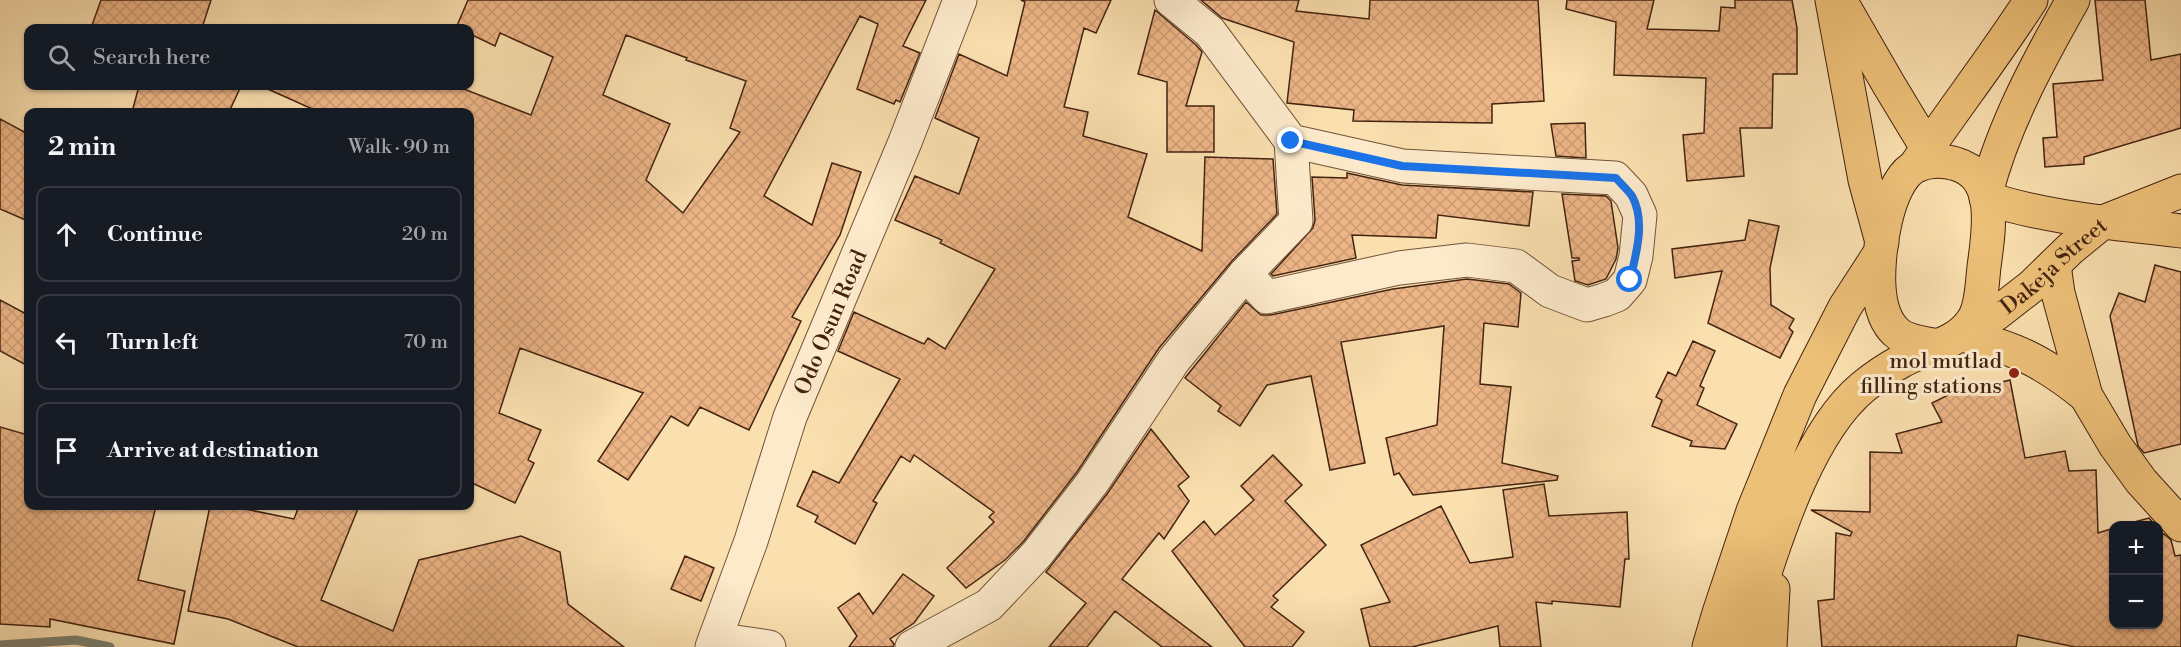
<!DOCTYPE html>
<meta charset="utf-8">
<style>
body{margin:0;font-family:"Libre Bodoni",serif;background:#242831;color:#f1f3f6}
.controls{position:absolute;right:18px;bottom:18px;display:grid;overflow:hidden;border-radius:12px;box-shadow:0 2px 4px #0004}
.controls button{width:54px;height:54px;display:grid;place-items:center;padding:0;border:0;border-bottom:2px solid #363941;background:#171b24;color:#f1f3f6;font:30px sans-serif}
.stop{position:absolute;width:18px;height:18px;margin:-14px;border:4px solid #1a73e8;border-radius:50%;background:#fff}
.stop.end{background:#1a73e8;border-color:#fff;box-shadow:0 2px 6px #0008}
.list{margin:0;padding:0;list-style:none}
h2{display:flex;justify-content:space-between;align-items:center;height:78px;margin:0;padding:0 24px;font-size:26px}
h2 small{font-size:20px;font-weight:400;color:#9ea1a6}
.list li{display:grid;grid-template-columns:39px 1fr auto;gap:18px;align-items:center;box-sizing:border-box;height:96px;margin:0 12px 12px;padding:0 12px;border:2px solid #363941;border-radius:12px}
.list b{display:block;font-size:22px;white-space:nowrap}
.list em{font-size:20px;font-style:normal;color:#9ea1a6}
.icon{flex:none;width:33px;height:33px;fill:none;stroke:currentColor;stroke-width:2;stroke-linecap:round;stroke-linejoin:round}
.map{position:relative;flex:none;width:2181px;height:647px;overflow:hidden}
.search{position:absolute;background:#171b24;box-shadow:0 2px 4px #0004;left:24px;top:24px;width:450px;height:66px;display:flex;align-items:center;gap:15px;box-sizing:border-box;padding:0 21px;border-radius:12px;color:#9ea1a6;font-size:22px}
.panel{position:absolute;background:#171b24;box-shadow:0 2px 4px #0004;left:24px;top:108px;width:450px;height:402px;border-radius:12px}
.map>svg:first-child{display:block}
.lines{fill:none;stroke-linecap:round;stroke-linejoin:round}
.stream{stroke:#7b7f71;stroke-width:9}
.building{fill:url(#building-cross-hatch);stroke:#442311;stroke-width:1.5;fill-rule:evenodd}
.minor-casing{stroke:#725238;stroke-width:35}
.major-casing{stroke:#442311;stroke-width:35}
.highway-casing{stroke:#442311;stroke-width:35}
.minor{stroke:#fceacb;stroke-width:33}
.major{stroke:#edc078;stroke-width:33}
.highway{stroke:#edc078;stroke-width:33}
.route{stroke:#1a73e8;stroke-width:8}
.poi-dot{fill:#8f2418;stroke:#fceacb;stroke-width:2}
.labels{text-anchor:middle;stroke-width:6;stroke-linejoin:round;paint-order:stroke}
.street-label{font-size:22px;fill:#442311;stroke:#fceacb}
.poi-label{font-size:22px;fill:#442311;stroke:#fceacb;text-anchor:end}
</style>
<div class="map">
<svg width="2181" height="647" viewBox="0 0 2181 647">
<defs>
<pattern id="building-cross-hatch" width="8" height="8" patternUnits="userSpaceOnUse" patternTransform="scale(1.5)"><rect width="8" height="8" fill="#edb586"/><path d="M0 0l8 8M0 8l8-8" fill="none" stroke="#cc9b73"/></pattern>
</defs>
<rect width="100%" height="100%" fill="#fadfaf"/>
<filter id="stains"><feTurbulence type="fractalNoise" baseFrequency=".00333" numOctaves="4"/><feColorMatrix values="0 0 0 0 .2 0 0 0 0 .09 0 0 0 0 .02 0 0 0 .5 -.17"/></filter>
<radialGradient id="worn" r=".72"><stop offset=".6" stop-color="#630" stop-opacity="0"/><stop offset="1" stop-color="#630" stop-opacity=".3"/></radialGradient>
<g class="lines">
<path class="stream" d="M0 645 76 640 110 647"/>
</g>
<path class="building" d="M101 0H211L202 28H91Z
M468 0H926L903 46 920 53 900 102 896 100 894 104 857 89 878 24 860 16 764 196 812 225 832 163 861 172 840 235 792 317 801 321 749 430 700 407 688 426 671 416 628 480 598 461 643 393 520 348 499 413 541 430 528 460 534 463 515 503 470 482V112H319L261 86H456L531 115 553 57 500 33 495 46 470 34V28H456ZM626 35 687 58 686 60 746 81 730 128 740 132 683 213 646 180 670 124 603 95Z
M1021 0H1111L1096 33 1084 28 1064 107 1088 112 1083 136 1147 154 1128 217 1202 251 1205 157 1273 159 1277 214 1231 262 1159 348 1077 472 1023 542 1005 560 966 588 947 568 994 522 989 517 994 512 914 455 910 462 901 456 873 501 877 503 855 544 815 522 818 516 797 506 813 471 839 483 900 379 838 351 854 312 924 344 928 338 945 349 995 269 940 243 942 240 895 220 915 176 959 194 979 138 935 118 959 54 1007 76 1025 2Z
M1201 0H1299L1296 11 1369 19 1370 0H1538L1544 101 1492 104V123L1353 121 1354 110 1287 103 1294 42 1222 18Z
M1567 0H1654L1647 29 1719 31 1721 7 1735 8V0H1792L1797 28V74H1773L1772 128H1740L1744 176 1687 181 1683 135 1704 133 1706 78 1614 75 1616 22 1566 9Z
M2095 0H2145L2151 60 2181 54V128L2084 157V164L2045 167 2043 138 2057 137 2053 84 2103 80Z
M1155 10 1196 45 1202 52 1186 106H1214V152H1167V82L1138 74Z
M139 86H241L229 112H132Z
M0 119 28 134V221L0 209Z
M1585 123 1586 158 1556 156 1551 124Z
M1347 173 1402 185 1533 192 1529 226 1438 215 1436 238 1352 235 1356 258 1273 276 1271 274 1313 228 1315 220 1312 177 1347 178Z
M1562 194 1606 196 1611 201 1618 248 1616 259 1606 279 1588 285 1575 281 1572 261 1579 260V258H1572Z
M1749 220 1779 226 1770 268 1771 305 1794 319 1789 328 1793 332 1780 358 1708 323 1722 271 1675 278 1672 249 1745 240Z
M2155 265 2181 272V444L2144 453 2138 446 2110 316 2119 293 2145 302Z
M1467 279 1509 284 1521 293 1518 327 1484 323 1480 384 1511 387 1502 463 1558 476 1557 480 1413 495 1399 473 1394 475 1386 438 1437 425 1444 326 1341 342 1365 463 1330 470 1311 376 1267 385 1240 426 1218 411 1221 406 1185 378 1246 302 1261 315H1271L1393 289Z
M0 300 28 315V366L0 351Z
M1693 341 1715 351 1700 386 1704 388 1697 405 1737 424 1725 449 1690 446 1692 441 1652 426 1662 400 1656 397 1668 372 1676 376Z
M2010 380 2025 458 2065 451 2069 471 2096 470 2098 533 2114 528V624H2158V535L2164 534 2171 540 2175 556 2181 555V647H2075L2018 635 2016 647H1822L1818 601 1834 599 1836 533 1850 536 1852 532 1811 510 1870 512V452L1902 453 1896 434 1942 422 1932 403 1974 382 1978 388Z
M0 427 28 435V506H156L138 580 185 591 174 644 50 619V627L0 624Z
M1151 429 1189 477 1178 486 1189 501 1164 539 1159 533 1122 579 1212 647H1162L1115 611 1087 647H1049L1086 603 1046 572 1107 494Z
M1273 455 1302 485 1285 501 1326 545 1273 596 1278 600 1271 607 1304 632 1292 647H1245L1172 551 1204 521 1215 535 1254 500 1241 486Z
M1544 484 1549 516 1627 512 1629 559H1625L1620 607 1552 601V604L1536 602 1541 647H1500L1498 626 1412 647H1370L1361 609 1390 602 1361 545 1441 506 1470 563 1513 557 1503 490Z
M210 506H230L294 519 299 506H359L321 600 393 631 419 560 521 536 560 552 568 604 624 647H298L228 619 188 611Z
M2149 518 2155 525H2123Z
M685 556 714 568 701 601 671 589Z
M903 574 934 596 914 623 890 639 894 644 893 647H849L857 636 838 608 859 593 873 614Z"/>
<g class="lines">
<defs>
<g id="minor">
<path d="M1245 274 1296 221 1291 141"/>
<path d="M715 639 769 647"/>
<path id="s1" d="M712 647 751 541 790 417 905 142 960 0"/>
<path d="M912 647 989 605 1037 554 1092 483 1174 360 1245 274 1267 297 1399 268 1467 260 1516 266 1550 291 1587 305 1604 300 1617 295 1630 280 1636 256 1640 215 1631 195 1615 178 1403 166 1291 141 1210 32 1171 0"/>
</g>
<g id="major">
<path d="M1832 0 1865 180 1882 242"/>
<path d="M1840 0 1889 85 1935 161"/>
<path d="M1986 198C2049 219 2116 223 2181 231"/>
<path d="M2054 265 2058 293 2086 396 2115 445 2141 481 2181 525"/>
<path id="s2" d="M1968 327 1996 314 2032 286 2070 249 2103 222 2181 191"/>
<path d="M1962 335C2015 348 2043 361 2086 396"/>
</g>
<path id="highway" d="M1915 166C1953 110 1994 57 2031 0
M1986 193C2004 124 2038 62 2073 0
M1709 647 1719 613 1753 511 1800 395 1845 307 1880 253
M1742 647C1747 628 1754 609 1759 591 1779 528 1811 430 1863 387 1874 378 1887 369 1900 362 1926 347 1956 346 1973 320 1982 307 1982 283 1984 267 1988 234 2000 177 1956 164 1944 160 1928 160 1916 166 1886 181 1877 256 1879 287 1880 302 1884 321 1896 332 1906 342 1925 343 1938 346
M1770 647 1773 589"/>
</defs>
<use href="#minor" class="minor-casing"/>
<use href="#major" class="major-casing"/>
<use href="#highway" class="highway-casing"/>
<use href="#minor" class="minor"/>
<use href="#major" class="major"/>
<use href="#highway" class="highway"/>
</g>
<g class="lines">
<path class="route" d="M1291 141 1402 166 1616 178C1621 184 1628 190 1632 196 1646 221 1636 254 1630 280"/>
</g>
<circle class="poi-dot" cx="2014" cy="373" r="6"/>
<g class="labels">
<g class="street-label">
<text dy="8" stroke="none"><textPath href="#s2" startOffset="106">Dakeja Street</textPath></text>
<text dy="8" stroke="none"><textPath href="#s1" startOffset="346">Odo Osun Road</textPath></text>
</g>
<g class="poi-label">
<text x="2002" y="368">mol mutlad<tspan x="2002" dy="25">filling stations</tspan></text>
</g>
</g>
<rect width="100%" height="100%" filter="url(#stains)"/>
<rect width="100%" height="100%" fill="url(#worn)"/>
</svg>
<div class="controls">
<button>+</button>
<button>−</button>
</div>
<div class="stop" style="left:1630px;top:280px"></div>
<div class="stop end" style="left:1291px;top:141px"></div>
<div class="search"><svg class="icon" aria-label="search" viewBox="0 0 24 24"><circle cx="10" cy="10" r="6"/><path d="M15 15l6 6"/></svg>Search here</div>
<section class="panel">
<h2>2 min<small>Walk · 90 m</small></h2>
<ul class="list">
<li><svg class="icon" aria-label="ahead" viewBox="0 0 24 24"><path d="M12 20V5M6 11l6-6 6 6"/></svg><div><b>Continue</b></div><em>20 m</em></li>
<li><svg class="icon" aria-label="left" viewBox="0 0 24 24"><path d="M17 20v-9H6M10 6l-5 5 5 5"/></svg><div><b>Turn left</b></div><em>70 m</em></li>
<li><svg class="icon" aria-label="arrive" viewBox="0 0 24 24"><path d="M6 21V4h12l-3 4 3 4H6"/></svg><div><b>Arrive at destination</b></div></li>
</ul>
</section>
</div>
